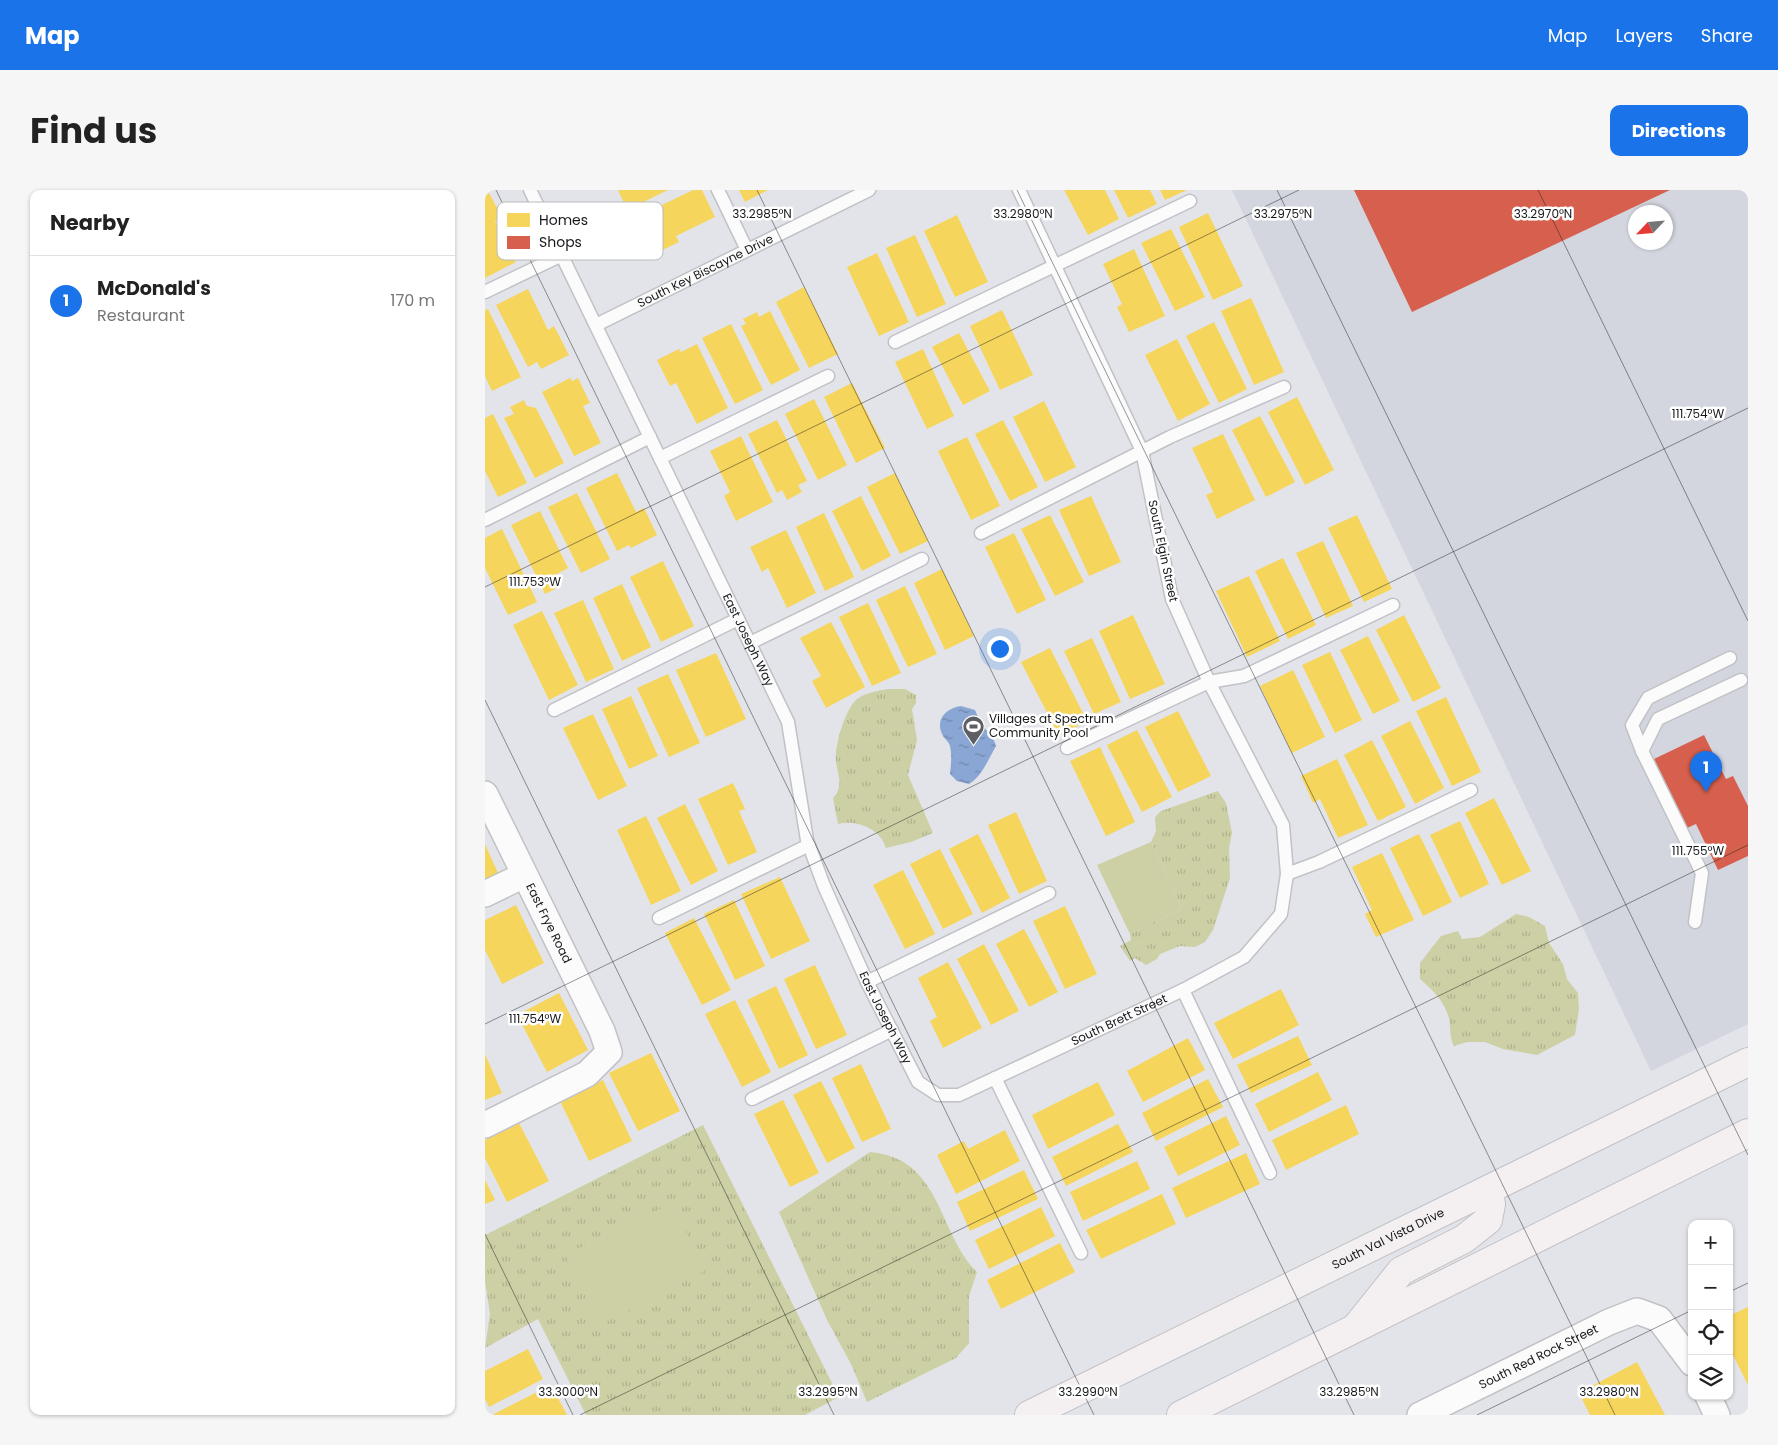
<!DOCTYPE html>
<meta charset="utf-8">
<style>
body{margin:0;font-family:Poppins,sans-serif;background:#f6f6f6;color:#222}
.controls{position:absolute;right:15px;bottom:15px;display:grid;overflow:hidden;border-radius:10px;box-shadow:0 1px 4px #0004}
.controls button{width:45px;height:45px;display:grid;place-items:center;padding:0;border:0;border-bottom:1px solid #e0e0e0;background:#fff;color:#222;font:25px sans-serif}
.compass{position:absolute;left:1143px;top:15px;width:45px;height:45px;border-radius:50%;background:#fff;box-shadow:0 1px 4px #0004;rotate:244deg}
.you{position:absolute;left:514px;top:458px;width:18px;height:18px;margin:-12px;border:4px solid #fff;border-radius:50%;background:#1a73e8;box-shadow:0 0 0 8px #1a73e833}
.badge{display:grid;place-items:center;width:32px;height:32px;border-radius:50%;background:#1a73e8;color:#fff;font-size:16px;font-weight:700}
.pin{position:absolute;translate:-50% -41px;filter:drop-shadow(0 1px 2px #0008)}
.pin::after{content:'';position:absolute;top:26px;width:18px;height:15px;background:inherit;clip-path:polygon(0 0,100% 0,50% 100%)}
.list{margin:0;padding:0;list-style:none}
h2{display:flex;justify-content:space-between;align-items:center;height:65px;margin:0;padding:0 20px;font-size:21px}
h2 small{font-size:16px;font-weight:400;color:#767676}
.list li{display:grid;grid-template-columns:32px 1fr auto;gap:15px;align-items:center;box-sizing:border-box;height:90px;padding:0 20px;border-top:1px solid #e0e0e0}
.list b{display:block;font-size:19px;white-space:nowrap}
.list p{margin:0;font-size:16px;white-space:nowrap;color:#767676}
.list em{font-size:16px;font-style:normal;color:#767676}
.icon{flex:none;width:28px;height:28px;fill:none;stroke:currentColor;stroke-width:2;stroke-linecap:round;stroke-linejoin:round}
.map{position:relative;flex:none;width:1263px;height:1225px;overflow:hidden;border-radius:10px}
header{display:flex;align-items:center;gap:30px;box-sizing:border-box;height:70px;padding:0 25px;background:#1a73e8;color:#fff}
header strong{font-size:24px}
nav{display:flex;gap:28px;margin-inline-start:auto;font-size:18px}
.intro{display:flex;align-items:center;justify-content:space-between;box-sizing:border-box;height:120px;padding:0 30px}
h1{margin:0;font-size:35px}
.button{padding:12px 22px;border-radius:10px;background:#1a73e8;color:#fff;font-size:18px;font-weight:700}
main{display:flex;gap:30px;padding:0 30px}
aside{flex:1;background:#fff;border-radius:10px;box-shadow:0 1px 4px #0004}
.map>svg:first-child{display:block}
.built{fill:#d3d5df;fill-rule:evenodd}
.grass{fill:url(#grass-tufts)}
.pitch{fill:#cdd0a4}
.water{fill:url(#water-ripples)}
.homes{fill:#f6d55c}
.shops{fill:#d6604d}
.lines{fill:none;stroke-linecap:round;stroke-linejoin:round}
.lane-casing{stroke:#c1c2c6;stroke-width:15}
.street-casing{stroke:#c1c2c6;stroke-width:28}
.secondary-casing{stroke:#c1c2c6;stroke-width:30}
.lane{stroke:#fbfbfc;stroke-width:12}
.street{stroke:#fbfbfc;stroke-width:25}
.secondary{stroke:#f4f0f1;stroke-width:28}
.ticks{fill:none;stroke:#17181b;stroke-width:1;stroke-opacity:0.45}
.labels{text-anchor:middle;stroke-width:5;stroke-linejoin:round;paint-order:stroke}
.street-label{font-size:12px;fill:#17181b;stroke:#fff}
.poi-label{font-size:12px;fill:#17181b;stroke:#fff;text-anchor:start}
.key{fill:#fff;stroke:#b9babb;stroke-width:1}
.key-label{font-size:14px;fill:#17181b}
.ticks-label{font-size:12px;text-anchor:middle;fill:#17181b;stroke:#fff;stroke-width:5;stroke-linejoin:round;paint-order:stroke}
</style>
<header>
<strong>Map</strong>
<nav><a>Map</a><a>Layers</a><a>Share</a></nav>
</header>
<div class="intro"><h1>Find us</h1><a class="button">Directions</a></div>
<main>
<aside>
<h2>Nearby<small></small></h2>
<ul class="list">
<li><span class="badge">1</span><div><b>McDonald's</b><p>Restaurant</p></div><em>170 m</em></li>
</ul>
</aside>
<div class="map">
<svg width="1263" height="1225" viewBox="0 0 1263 1225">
<defs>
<pattern id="grass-tufts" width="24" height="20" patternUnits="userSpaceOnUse" patternTransform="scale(1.25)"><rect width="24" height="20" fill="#cdd0a4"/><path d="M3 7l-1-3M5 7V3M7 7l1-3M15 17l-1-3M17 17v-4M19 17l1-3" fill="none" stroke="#afb28d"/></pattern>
<pattern id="water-ripples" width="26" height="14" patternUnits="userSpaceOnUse" patternTransform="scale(1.25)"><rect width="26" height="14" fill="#8aa6d4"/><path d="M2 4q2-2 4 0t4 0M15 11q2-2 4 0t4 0" fill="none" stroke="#7086ab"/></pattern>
</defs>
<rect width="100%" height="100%" fill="#e3e4e9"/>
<path class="built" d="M747 0H1263V834L1166 881ZM1150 22H1180V52H1150Z"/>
<path class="grass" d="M403 499H420L431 505V513L427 519 432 550 423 585 448 643 426 652 401 658C396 639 371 629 353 634L348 608C359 597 353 585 351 572 349 557 360 520 371 510 379 503 392 501 403 499Z
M733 601 741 613 747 643 744 658 745 688 728 740 720 752 710 757 695 756 675 764 672 769 661 775 650 768 645 771 635 756 646 750 645 744 697 718 666 652 671 641 670 627 676 621Z
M1031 724 1044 727 1060 736 1064 753 1078 774 1082 789 1093 803 1094 819 1090 845 1052 865 1018 859 1000 852H982L969 856C964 847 966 837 964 828 959 811 948 800 935 789V773L948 756 956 746 973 741 977 749 995 747Z
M218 935 354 1207 320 1225H101L53 1129 0 1158 5 1124 0 1091V1045Z
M385 962C457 968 452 1042 492 1082L484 1106V1153L471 1168 382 1212 366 1174 343 1132 294 1022Z"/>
<path class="pitch" d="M666 652 697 718 645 744 612 675Z
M187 1013 220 1081 115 1135 80 1065Z"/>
<path class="water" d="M476 516 490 520 497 536 507 545 511 556C503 570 497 586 484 594L472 591 465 584C466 575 467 565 465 556 464 552 460 549 458 546 449 530 461 518 476 516Z"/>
<path class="homes" d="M133 0H183L142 20Z
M208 0H217L230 27 191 46 194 52 165 66 154 41 158 39 152 27Z
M254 0H283L260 12Z
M579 0H620L634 29 603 45Z
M629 0H665L672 14 643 28Z
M675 0H702L680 10Z
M4 3 17 27 10 31 31 72 0 88V5Z
M723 23 758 96 728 110 694 37Z
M472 25 503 92 470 107 439 41Z
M686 39 720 107 690 121 656 53Z
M430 45 461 114 432 127 401 58Z
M649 59 680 126 644 142 632 117 637 114 618 74Z
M392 63 424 132 394 146 362 77Z
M319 97 353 164 324 178 291 112Z
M43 99 63 140 69 136 84 165 56 179 52 172 43 177 11 115Z
M766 108 799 182 769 195 736 121Z
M3 119 36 187 7 201 0 186V120Z
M517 120 548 185 515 200 485 136Z
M285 121 315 180 286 195 256 136 261 134 258 129 272 122 274 127Z
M729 132 762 199 734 213 701 146Z
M246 134 278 200 250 214 217 148Z
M474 143 505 201 478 215 447 157Z
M692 149 725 214 693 231 660 165Z
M212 154 243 218 212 234 191 193 185 196 172 170 194 159 196 162Z
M438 159 469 226 442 239 410 172Z
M85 188 87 191 93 188 105 213 98 216 116 253 89 266 57 202Z
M367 193 400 258 371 273 339 207Z
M812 207 849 280 820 295 783 222Z
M329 209 362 275 333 290 300 224Z
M39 210 42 216 51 218 79 273 50 288 19 228 29 224 25 217Z
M559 211 591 277 560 292 528 227Z
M8 224 42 293 13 307 0 281V228Z
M775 226 810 292 781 307 747 240Z
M292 230 322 291 313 295 317 302 302 310 297 300 292 303 263 244Z
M518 230 553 297 525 311 490 244Z
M738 244 770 310 732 329 721 305 728 302 707 258Z
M256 246 288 312 251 331 239 306 245 302 225 261Z
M482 247 515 316 486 330 453 261Z
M132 283 151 322 159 318 172 345 146 358 144 355 132 361 101 298Z
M410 283 443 351 415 364 382 297Z
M92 303 125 369 96 383 63 317Z
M376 306 406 366 377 381 347 321Z
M606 306 636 372 604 386 574 320Z
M55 321 83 378 70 385 76 396 60 404 26 335Z
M339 323 369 387 340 401 311 337Z
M565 325 599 392 570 406 536 339Z
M872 325 907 399 879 412 843 338Z
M17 339 52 412 23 425 0 378V348Z
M301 340 331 403 302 418 283 378 277 382 265 357Z
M529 343 561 410 532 424 500 357Z
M838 351 868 416 841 428 811 363Z
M798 368 831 435 803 449 770 381Z
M178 371 209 436 176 452 145 387Z
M457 379 489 446 460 460 429 393Z
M764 386 795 451 762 467 731 401Z
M137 394 166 457 137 471 108 408Z
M420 396 452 464 423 477 391 410Z
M98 410 129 479 101 492 69 423Z
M383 413 416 483 387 496 354 427Z
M57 421 93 495 64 510 28 435Z
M648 425 680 494 645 509 614 441Z
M919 425 956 498 928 512 891 440Z
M346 432 380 497 341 518 327 491 336 486 315 448Z
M883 446 915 511 888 524 855 460Z
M607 448 636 512 609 524 579 461Z
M565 458 602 531 574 546 536 472Z
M845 462 877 530 850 543 817 475Z
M231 463 261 529 221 547 191 480Z
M808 480 840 547 807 563 775 496Z
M183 484 215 553 184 567 152 498Z
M146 506 173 566 144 579 117 519Z
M961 507 996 582 967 596 931 521Z
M693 521 726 586 693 602 660 537Z
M108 524 142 596 113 610 78 538Z
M925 531 959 598 930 614 896 546Z
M652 540 687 607 657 622 622 555Z
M887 550 921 617 893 631 859 565Z
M615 557 650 632 621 646 585 571Z
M852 569 883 635 853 648 835 609 828 613 816 586Z
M248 593 260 619 254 621 272 662 243 675 213 609Z
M1009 608 1046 681 1017 695 980 623Z
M200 614 233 681 206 695 172 628Z
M531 622 562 691 534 704 503 635Z
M161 626 196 701 166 715 132 640Z
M975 631 1004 694 975 708 945 645Z
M493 644 525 708 497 723 464 659Z
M934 644 967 712 938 726 905 658Z
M0 654 13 683 0 689Z
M455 659 488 724 458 739 425 674Z
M897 663 929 730 891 747 880 724 887 720 867 677Z
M418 680 450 744 420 759 388 695Z
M295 687 325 751 286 769 256 704Z
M249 710 280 776 250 790 219 724Z
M31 715 59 773 17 794 0 760V730Z
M580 716 612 784 580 799 548 731Z
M209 728 246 800 217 815 180 743Z
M539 739 573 802 544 817 511 754Z
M499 754 534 821 506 835 472 769Z
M463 772 497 838 458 858 445 831 452 827 433 788Z
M330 775 362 845 331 859 299 789Z
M291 796 323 865 294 879 262 810Z
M796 799 814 835 748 869 729 833Z
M74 803 103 860 62 882 32 825Z
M250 810 286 882 257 897 220 824Z
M813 846 827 875 766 903 752 875Z
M703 848 720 880 658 912 642 881Z
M166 863 195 921 153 941 124 883Z
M0 864 17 903 0 910Z
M376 874 406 939 377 952 347 888Z
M833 882 847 910 784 942 770 914Z
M723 889 738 917 671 951 657 923Z
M118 890 147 951 104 971 75 911Z
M336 891 370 958 342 973 308 905Z
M613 892 630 925 563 959 547 925Z
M298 910 334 983 305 997 269 924Z
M861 915 874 944 801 980 787 950Z
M741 926 755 955 693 986 679 957Z
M34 933 64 991 22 1012 0 968V950Z
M633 934 648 962 581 996 567 967Z
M520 940 535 971 471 1004 452 965 479 951 483 959Z
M761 963 775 994 701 1028 687 998Z
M652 971 665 999 598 1031 585 1002Z
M539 980 553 1009 485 1041 472 1012Z
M0 990 10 1010 0 1014Z
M677 1004 691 1034 616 1069 601 1040Z
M556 1017 570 1046 504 1079 490 1050Z
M575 1053 590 1082 516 1119 502 1090Z
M1263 1117V1195L1244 1157V1126Z
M43 1159 58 1189 4 1217 0 1209V1181Z
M1152 1172 1180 1225H1105L1094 1203Z
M66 1195 82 1225H7Z"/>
<path class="shops" d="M869 0H1185L927 122Z
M1219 545 1241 589 1248 586 1263 616V666L1233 680 1211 634 1202 638 1169 569Z"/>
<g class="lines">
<defs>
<g id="lane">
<path id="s1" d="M45 0 303 532 322 650 339 696 382 792 433 892 453 905H474L698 800 759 767 796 724 802 684 798 635 724 492 687 409 657 261 534 0"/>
<path d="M233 0 262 60"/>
<path d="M0 102 77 65"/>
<path id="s2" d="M111 135 384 0"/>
<path d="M410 152 705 11"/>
<path d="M175 268 343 186"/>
<path d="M0 330 165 247"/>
<path d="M496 343 685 247 799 197"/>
<path d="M265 453 437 369"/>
<path d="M69 520 253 429"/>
<path d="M582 558 724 492 759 486 908 415"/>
<path d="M1157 561 1173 529 1256 490"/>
<path d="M802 684 834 672 986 600"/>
<path d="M174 728 324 655"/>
<path d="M1210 732 1217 683 1157 561 1147 535 1163 508 1245 468"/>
<path d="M382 792 564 703"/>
<path d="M698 800 785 983"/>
<path d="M510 888 596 1063"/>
<path d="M267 909 407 840"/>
</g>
<g id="street">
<path id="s3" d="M0 604 117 841 124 862 102 884 0 935"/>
<path d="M0 704 39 685"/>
<path d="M1223 1206 1232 1225"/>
<path id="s4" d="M935 1225 1124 1132 1152 1121 1174 1129 1207 1173"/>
</g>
<g id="secondary">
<path d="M872 1136 916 1081 979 1049 1003 1030 1006 1014 1003 1001"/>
<path id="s5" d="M544 1225 1263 872"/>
<path d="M696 1225 1263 943"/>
</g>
</defs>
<use href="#lane" class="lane-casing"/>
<use href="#street" class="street-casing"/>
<use href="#secondary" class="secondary-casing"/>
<use href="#lane" class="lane"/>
<use href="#street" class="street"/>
<use href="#secondary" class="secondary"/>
</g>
<path class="ticks" d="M11 0 609 1225M272 0 869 1225M532 0 1130 1225M792 0 1263 965M1053 0 1263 431M0 397 814 0M0 510 349 1225M0 834 1263 218M0 1044 88 1225M1244 1102 1263 1093M95 1225 1263 655M992 1225 1207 1120"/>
<defs>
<symbol id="stadium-pin" viewBox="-11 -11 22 30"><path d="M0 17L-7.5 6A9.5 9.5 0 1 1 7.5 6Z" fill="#5e5f63" stroke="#fff"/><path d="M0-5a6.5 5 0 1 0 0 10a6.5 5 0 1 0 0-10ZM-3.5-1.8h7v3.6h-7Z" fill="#fff"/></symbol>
</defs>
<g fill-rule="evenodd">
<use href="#stadium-pin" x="476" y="524" width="25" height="34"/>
</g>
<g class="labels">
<g class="street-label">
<text dy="4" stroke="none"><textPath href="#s2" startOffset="122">South Key Biscayne Drive</textPath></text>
<text transform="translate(678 361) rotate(78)" y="4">South Elgin Street</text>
<text dy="4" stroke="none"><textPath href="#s1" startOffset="500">East Joseph Way</textPath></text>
<text dy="4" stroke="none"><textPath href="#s3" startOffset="144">East Frye Road</textPath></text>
<text dy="4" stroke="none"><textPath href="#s1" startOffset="905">East Joseph Way</textPath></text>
<text dy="4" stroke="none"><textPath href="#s1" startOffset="1199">South Brett Street</textPath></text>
<text dy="4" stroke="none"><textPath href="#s5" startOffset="400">South Val Vista Drive</textPath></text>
<text dy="4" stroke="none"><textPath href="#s4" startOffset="132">South Red Rock Street</textPath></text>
</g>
<g class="poi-label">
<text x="504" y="533">Villages at Spectrum<tspan x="504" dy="14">Community Pool</tspan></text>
</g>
</g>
<rect x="12" y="12" width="166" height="58" rx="8" class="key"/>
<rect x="22" y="23" width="23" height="14" fill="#f6d55c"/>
<rect x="22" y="46" width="23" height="13" fill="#d6604d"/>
<g class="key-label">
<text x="54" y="35">Homes</text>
<text x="54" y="57">Shops</text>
</g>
<g class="ticks-label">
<text x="277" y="28">33.2985°N</text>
<text x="538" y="28">33.2980°N</text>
<text x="1058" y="28">33.2970°N</text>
<text x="798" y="28">33.2975°N</text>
<text x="1213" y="228">111.754°W</text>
<text x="50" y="396">111.753°W</text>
<text x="1213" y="665">111.755°W</text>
<text x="50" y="833">111.754°W</text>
<text x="83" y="1206">33.3000°N</text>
<text x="343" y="1206">33.2995°N</text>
<text x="603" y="1206">33.2990°N</text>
<text x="864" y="1206">33.2985°N</text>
<text x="1124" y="1206">33.2980°N</text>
</g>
</svg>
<div class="controls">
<button>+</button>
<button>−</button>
<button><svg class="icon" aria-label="locate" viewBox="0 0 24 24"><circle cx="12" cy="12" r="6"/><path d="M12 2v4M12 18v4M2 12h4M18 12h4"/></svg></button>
<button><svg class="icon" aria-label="layers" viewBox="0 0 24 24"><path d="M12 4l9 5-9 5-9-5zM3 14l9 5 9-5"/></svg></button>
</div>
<svg class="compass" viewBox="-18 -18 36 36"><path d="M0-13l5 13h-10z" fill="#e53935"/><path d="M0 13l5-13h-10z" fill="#767676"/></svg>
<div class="you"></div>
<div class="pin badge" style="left:1221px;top:602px">1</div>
</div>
</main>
